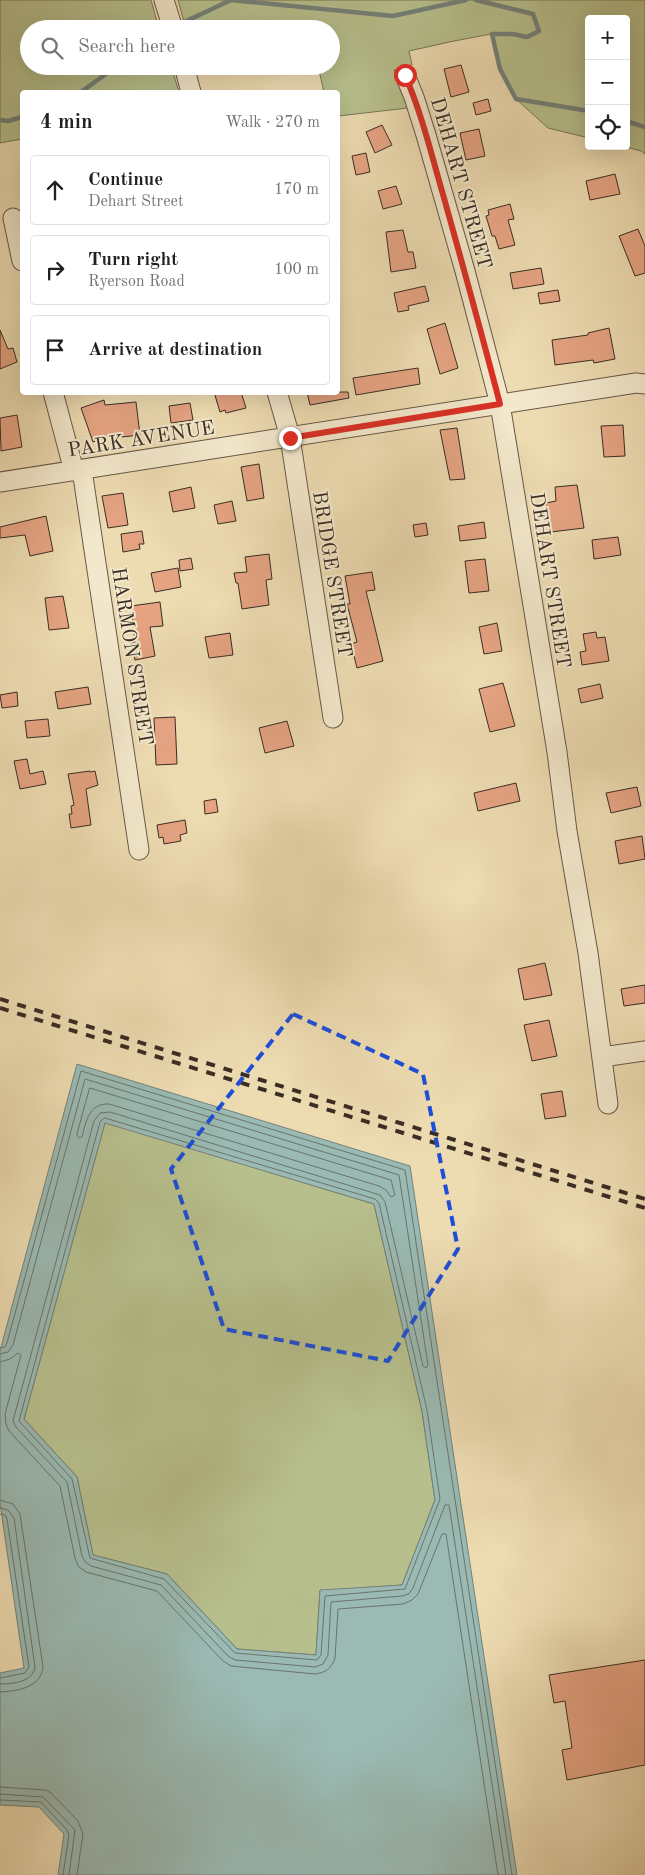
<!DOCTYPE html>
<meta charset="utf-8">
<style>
body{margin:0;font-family:"Old Standard TT",serif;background:#f2f2f2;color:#202124}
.controls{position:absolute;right:15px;top:15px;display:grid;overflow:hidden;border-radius:5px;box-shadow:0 5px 20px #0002}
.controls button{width:45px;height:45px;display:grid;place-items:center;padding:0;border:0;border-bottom:1px solid #e0e0e0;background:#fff;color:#202124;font:25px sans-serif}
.stop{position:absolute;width:15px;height:15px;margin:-11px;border:4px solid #d93025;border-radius:50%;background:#fff}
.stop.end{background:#d93025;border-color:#fff;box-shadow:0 1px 5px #0008}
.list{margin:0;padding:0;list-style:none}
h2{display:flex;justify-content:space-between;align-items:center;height:65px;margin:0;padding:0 20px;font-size:21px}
h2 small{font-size:16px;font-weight:400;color:#757577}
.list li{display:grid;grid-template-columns:32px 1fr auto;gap:15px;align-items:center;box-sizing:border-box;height:70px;margin:0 10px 10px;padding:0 10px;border:1px solid #e0e0e0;border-radius:5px}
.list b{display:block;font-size:19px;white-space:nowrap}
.list p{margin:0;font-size:16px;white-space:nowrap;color:#757577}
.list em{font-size:16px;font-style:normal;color:#757577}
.icon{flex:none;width:28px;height:28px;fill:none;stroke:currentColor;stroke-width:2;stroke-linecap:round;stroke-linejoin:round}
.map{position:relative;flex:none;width:645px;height:1875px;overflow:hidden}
.search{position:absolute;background:#fff;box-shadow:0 5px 20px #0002;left:20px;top:20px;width:320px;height:55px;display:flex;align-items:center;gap:12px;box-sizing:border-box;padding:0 18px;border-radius:28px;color:#757577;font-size:19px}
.panel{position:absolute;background:#fff;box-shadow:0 5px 20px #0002;left:20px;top:90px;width:320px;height:305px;border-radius:5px}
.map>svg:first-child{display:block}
.green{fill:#b7c08d;stroke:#787659}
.water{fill:#9abab3;stroke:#74827a;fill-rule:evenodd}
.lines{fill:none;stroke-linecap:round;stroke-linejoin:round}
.shore{stroke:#6a746c;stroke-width:1}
.stream{stroke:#74827a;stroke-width:4.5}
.building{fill:#e5a382;stroke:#3a2d25}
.minor-casing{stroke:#675848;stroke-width:21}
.minor{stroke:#f3e8cc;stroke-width:19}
.rail{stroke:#3a2d25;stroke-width:4;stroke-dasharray:9 9;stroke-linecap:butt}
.route{stroke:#d93025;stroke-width:6}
.marked{fill:none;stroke:#1d4ed8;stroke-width:4;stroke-dasharray:10 6;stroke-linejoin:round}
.labels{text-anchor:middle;stroke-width:4;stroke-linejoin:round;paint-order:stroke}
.street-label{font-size:20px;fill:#3a2d25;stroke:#f3e8cc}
</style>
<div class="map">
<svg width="645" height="1875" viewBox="0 0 645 1875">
<rect width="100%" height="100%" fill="#eddbb1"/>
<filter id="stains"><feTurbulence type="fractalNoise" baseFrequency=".004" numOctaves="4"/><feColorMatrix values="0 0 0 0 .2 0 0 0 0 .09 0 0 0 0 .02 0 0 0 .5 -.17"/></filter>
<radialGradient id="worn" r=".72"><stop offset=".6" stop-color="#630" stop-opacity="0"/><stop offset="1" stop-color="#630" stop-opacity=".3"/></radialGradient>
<path class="green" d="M0 0H151L159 29H29V66H171L179 92H22V139L0 143Z
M178 0H645V154L641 151 623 146H626V19H589V138L548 128 516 99 500 69 491 34 454 41 409 51 412 65 394 70 408 108 338 116V92H324L318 66H331V29H186Z
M105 1122 374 1204 422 1411 435 1500 402 1585 320 1591 316 1655 237 1649 167 1574 93 1555 77 1477 24 1419Z"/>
<path class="water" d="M77 1064 410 1166 517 1875H58L64 1834 39 1807 0 1805V1673L24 1668 0 1503V1351ZM105 1123 374 1204 422 1411 435 1500 402 1585 320 1590 316 1655 237 1649 167 1574 93 1555 77 1477 24 1419Z"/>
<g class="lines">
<path class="shore" d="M90 1088 391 1180 395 1195 391 1197 386 1190 379 1186 109 1104C89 1103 86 1121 82 1137L79 1138 77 1135Z
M105 1118 375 1199 379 1203 427 1410 440 1499 405 1589 325 1596 321 1655 317 1660 235 1653 164 1579 90 1558 72 1479 19 1421 100 1122Z
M0 1348 5 1347 7 1343 81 1071 405 1170 512 1875
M0 1354 8 1352 13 1345 85 1079 399 1175 428 1365 426 1368 423 1366 385 1202 380 1195 110 1112 100 1113 94 1121 13 1421 16 1427 67 1482 82 1556 85 1562 91 1566 161 1585 228 1656 235 1660 315 1667 323 1664 328 1655 331 1602 402 1596 409 1594 413 1588 445 1505H449L506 1875
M0 1362 10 1359 18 1353 21 1355 5 1414 6 1424 9 1431 60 1486 75 1558 78 1566 86 1572 157 1591 223 1661 231 1666 315 1674C325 1673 332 1668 335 1658L338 1609 403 1604 412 1600 418 1594 442 1534H446L498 1875
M0 1500 13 1504 20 1514 43 1667C41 1688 17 1691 0 1692
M0 1508 8 1510 14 1518 35 1667C33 1682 13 1684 0 1684
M0 1514 5 1515 7 1519 29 1667 25 1673 0 1678
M0 1787 46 1790 52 1794 78 1821 83 1834 77 1875
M0 1794 43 1797 75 1830 69 1875
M0 1800 41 1802 67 1830 69 1835 63 1875"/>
<path class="stream" d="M476 0 533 14 539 31 527 37 513 34H492L500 69 516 99 589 111
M176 26 231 0 393 16 466 0
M81 92 117 66
M0 120 8 121 22 117
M626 121 645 127"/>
</g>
<path class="building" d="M461 65 469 92 451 97 444 69Z
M488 99 491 111 476 115 473 103Z
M382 125 392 145 375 153 366 132Z
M479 129 485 156 466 160 460 133Z
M366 153 370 172 356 175 352 156Z
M615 174 620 194 590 200 586 181Z
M396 186 402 204 383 209 378 191Z
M510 204 514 219 508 220 515 245 499 249 495 236H492L486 216 489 215 488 210Z
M638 229 645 246V273L635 276 619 236Z
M403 230 408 252H413L416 268 391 272 386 232Z
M541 268 544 284 513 289 510 273Z
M425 286 429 301 408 306 409 310 398 312 394 293Z
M558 290 560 301 540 304 538 293Z
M445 323 458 368 440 374 427 329Z
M609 328 615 359 594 363 593 360 555 365 552 340 588 335V333Z
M0 330 8 349 13 348 17 362 0 369Z
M418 368 420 384 356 395 353 378Z
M214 392H241L246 408 226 413 225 410 220 412Z
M307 392H348L349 398 310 405Z
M104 400 105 405 136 402 140 435 122 437 121 432 93 442 81 408Z
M190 403 193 420 171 423 169 406Z
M17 415 22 447 1 451 0 418Z
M623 425 625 456 604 457 601 426Z
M457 428 465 479 450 480 440 430Z
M259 464 264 498 247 501 241 467Z
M577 485 584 528 551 532 546 503 556 501 555 487Z
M191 487 195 508 173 512 169 492Z
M123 493 128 525 108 528 102 496Z
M232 501 236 521 218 524 214 505Z
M46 516 53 551 30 556 25 535 0 538V527Z
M484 522 486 538 460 541 458 526Z
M426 523 428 535 415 537 413 525Z
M142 531 144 544H139L140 549 123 552 121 534Z
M618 537 621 555 594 559 592 540Z
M269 554 272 579 266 580 269 605 242 609 238 583H236L234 573 247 572 245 557Z
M191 558 193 569 180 571 179 560Z
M485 559 489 591 469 593 465 561Z
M178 568 181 587 155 592 151 573Z
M372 572 375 590 366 591 383 661 357 668 351 644 357 642 347 604H350L345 576Z
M63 596 69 628 49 630 45 598Z
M160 602 163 626 150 627 155 656 135 660 131 643 135 642 131 606Z
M497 623 502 651 484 654 479 627Z
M596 632 597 638 605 637 609 661 582 665 580 652 586 651 583 634Z
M230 633 233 655 209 658 205 637Z
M503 683 515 726 490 732 479 689Z
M600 684 603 698 581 703 578 689Z
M88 687 91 704 58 709 55 692Z
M17 692 18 706 2 708 0 695Z
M175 717 177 764 156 765 154 718Z
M48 719 50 736 27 738 25 721Z
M287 721 294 746 265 753 259 728Z
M27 759 30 774 43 771 46 784 20 789 14 761Z
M90 771V772L95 771 98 785 86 789 91 825 71 828 69 814H72L71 806 74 805 68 774Z
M516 783 520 801 478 811 474 793Z
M637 787 641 806 611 813 606 793Z
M216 799 218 812 205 814 204 801Z
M185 820 187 833 180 835 181 841 164 844 163 837 159 838 157 825Z
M642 836 645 859 619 864 615 841Z
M545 963 552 995 524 1000 518 969Z
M645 985V1003L624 1006 621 989Z
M549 1020 557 1056 532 1061 524 1025Z
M562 1091 566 1116 545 1119 541 1094Z
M645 1660V1765L567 1780 562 1750 572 1748 565 1701 554 1703 549 1675Z"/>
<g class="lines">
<defs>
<path id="minor" d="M164 0 173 29
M184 66 191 92
M405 75 414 97 426 135 465 271 500 404 557 752 567 831 588 953 608 1104
M13 218 22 261
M53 392 74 471
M277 392 290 437 333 718
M82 470 139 850
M0 482 636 383 645 384
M602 1057 645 1051"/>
</defs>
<use href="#minor" class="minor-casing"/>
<use href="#minor" class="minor"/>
<path class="rail" d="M0 999 645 1199
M0 1008 645 1208"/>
</g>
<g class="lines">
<path class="route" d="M290 438 500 404C482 335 463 266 444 198 432 157 422 114 405 75"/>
</g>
<path class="marked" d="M293 1014 423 1074 458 1249 388 1361 224 1329 171 1169Z"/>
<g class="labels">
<g class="street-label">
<text transform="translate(462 183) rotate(74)" y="7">DEHART STREET</text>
<text transform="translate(141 438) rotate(-9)" y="7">PARK AVENUE</text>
<text transform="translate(333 574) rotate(81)" y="7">BRIDGE STREET</text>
<text transform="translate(551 580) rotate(81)" y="7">DEHART STREET</text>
<text transform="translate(133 656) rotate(81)" y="7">HARMON STREET</text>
</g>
</g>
<rect width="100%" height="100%" filter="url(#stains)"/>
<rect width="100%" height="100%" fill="url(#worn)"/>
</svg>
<div class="controls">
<button>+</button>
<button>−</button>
<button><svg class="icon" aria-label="locate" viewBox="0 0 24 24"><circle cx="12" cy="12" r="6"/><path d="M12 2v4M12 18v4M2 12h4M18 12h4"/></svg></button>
</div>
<div class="stop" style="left:405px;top:75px"></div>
<div class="stop end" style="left:290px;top:438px"></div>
<div class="search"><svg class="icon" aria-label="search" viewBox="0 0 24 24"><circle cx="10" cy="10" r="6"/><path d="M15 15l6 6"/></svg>Search here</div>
<section class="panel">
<h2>4 min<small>Walk · 270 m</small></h2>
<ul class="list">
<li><svg class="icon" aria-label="ahead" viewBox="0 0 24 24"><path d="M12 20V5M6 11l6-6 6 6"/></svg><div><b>Continue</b><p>Dehart Street</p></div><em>170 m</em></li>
<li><svg class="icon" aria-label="right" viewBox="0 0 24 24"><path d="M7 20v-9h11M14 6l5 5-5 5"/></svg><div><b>Turn right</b><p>Ryerson Road</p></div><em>100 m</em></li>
<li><svg class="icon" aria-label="arrive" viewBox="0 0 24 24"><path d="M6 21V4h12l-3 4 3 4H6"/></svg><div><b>Arrive at destination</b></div></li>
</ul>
</section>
</div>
